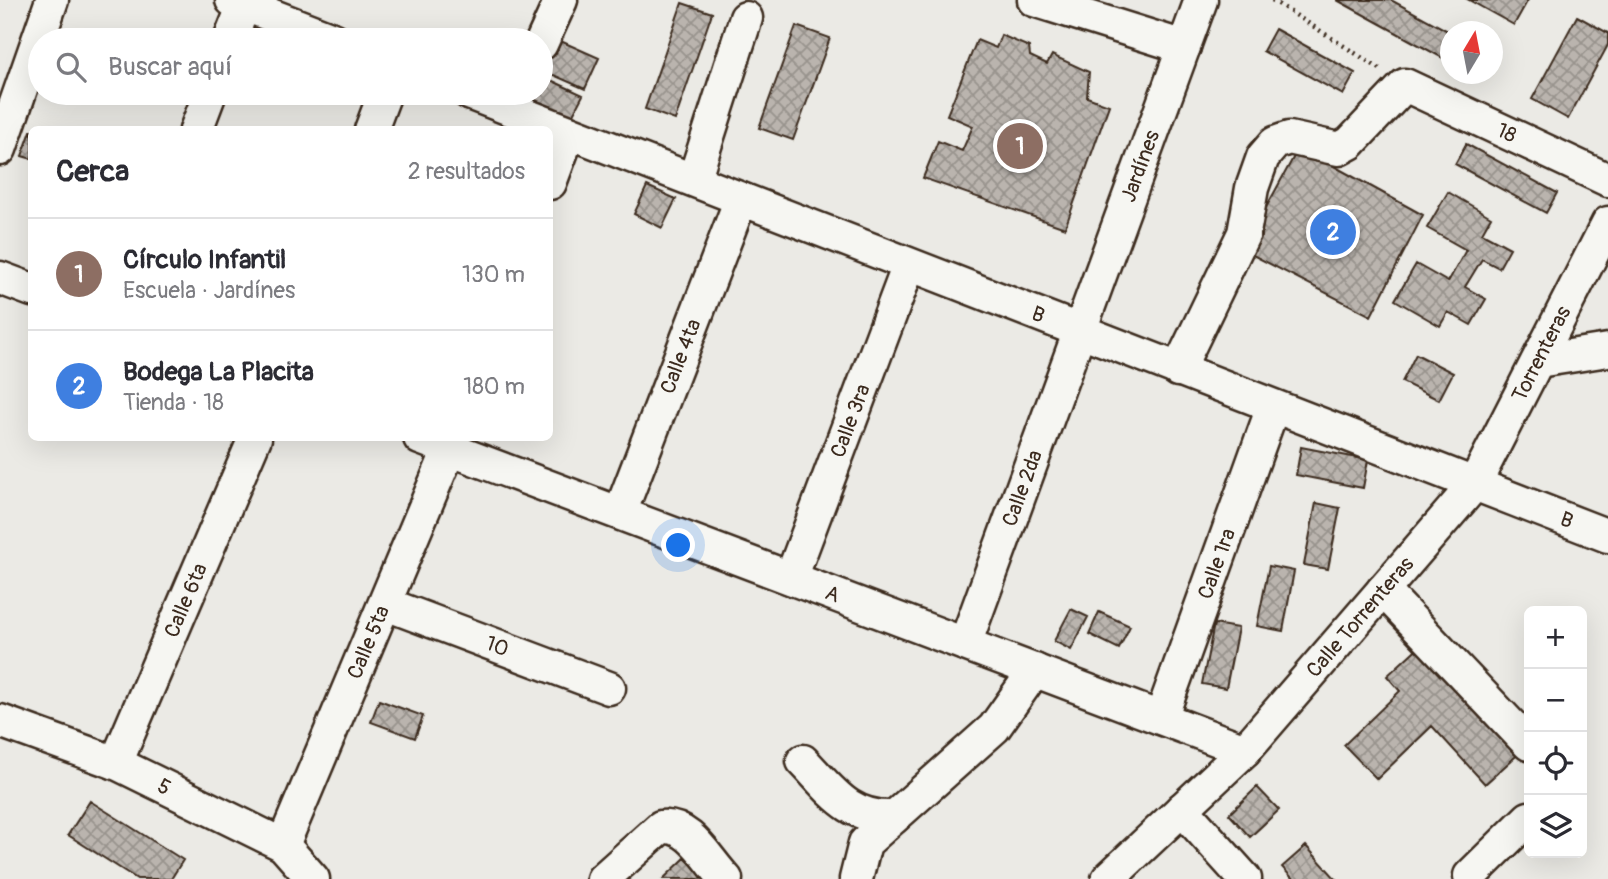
<!DOCTYPE html>
<html lang="es">
<meta charset="utf-8">
<style>
body{margin:0;font-family:Pangolin,sans-serif;background:#f7f7f7;color:#2b2b33}
.controls{position:absolute;right:21px;bottom:21px;display:grid;overflow:hidden;border-radius:10px;box-shadow:0 7px 28px #0002}
.controls button{width:63px;height:63px;display:grid;place-items:center;padding:0;border:0;border-bottom:2px solid #e1e1e2;background:#fff;color:#2b2b33;font:35px sans-serif}
.compass{position:absolute;left:1440px;top:21px;width:63px;height:63px;border-radius:50%;background:#fff;box-shadow:0 7px 28px #0002;rotate:10deg}
.you{position:absolute;left:679px;top:546px;width:24px;height:24px;margin:-18px;border:5px solid #fff;border-radius:50%;background:#1a73e8;box-shadow:0 0 0 10px #1a73e833}
.badge{display:grid;place-items:center;width:46px;height:46px;border-radius:50%;background:#1f6fb2;color:#fff;font-size:23px;font-weight:700}
.pin{position:absolute;translate:-50% -50%;border:4px solid #fff;box-shadow:0 2px 7px #0006}
.list{margin:0;padding:0;list-style:none}
h2{display:flex;justify-content:space-between;align-items:center;height:91px;margin:0;padding:0 28px;font-size:30px}
h2 small{font-size:23px;font-weight:400;color:#7c7c81}
.list li{display:grid;grid-template-columns:46px 1fr auto;gap:21px;align-items:center;box-sizing:border-box;height:112px;padding:0 28px;border-top:2px solid #e1e1e2}
.list b{display:block;font-size:26px;white-space:nowrap}
.list p{margin:0;font-size:23px;white-space:nowrap;color:#7c7c81}
.list em{font-size:23px;font-style:normal;color:#7c7c81}
.icon{flex:none;width:38px;height:38px;fill:none;stroke:currentColor;stroke-width:2;stroke-linecap:round;stroke-linejoin:round}
.map{position:relative;flex:none;width:1608px;height:879px;overflow:hidden}
.search{position:absolute;background:#fff;box-shadow:0 7px 28px #0002;left:28px;top:28px;width:525px;height:77px;display:flex;align-items:center;gap:18px;box-sizing:border-box;padding:0 24px;border-radius:38px;color:#7c7c81;font-size:26px}
.panel{position:absolute;background:#fff;box-shadow:0 7px 28px #0002;left:28px;top:126px;width:525px;height:315px;border-radius:10px}
.map>svg:first-child{display:block}
.building{fill:url(#building-cross-hatch);stroke:#3b2a1e;stroke-width:2}
.lines{fill:none;stroke-linecap:round;stroke-linejoin:round}
.minor-casing{stroke:#3b2a1e;stroke-width:37}
.path{stroke:#3b2a1e;stroke-width:4.5;stroke-dasharray:2 5;stroke-linecap:butt}
.minor{stroke:#f6f6f2;stroke-width:32}
.labels{text-anchor:middle;stroke-width:5;stroke-linejoin:round;paint-order:stroke}
.street-label{font-size:21px;fill:#3b2a1e;stroke:#f6f6f2}
</style>
<div class="map">
<svg width="1608" height="879" viewBox="0 0 1608 879">
<defs>
<pattern id="building-cross-hatch" width="8" height="8" patternUnits="userSpaceOnUse" patternTransform="scale(1.75)"><rect width="8" height="8" fill="#bab4ae"/><path d="M0 0l8 8M0 8l8-8" fill="none" stroke="#98938d"/></pattern>
</defs>
<rect width="100%" height="100%" fill="#ebeae5"/>
<filter id="ink" filterUnits="userSpaceOnUse"><feTurbulence type="fractalNoise" baseFrequency=".0143" numOctaves="2"/><feDisplacementMap in="SourceGraphic" scale="14" xChannelSelector="R" yChannelSelector="G"/><feConvolveMatrix kernelMatrix="1 2 1 2 8 2 1 2 1" color-interpolation-filters="sRGB"/></filter>
<g filter="url(#ink)">
<path class="building" d="M1337 0H1391L1450 32V62Z
M1469 0H1528L1514 25Z
M682 3 712 13 675 120 645 109Z
M1577 16 1608 33V45L1568 119 1532 99Z
M796 26 830 38 793 140 759 128Z
M1275 29 1355 73 1343 95 1263 51Z
M1001 35 1029 47 1030 56 1047 64 1052 55 1089 72 1087 97 1109 105 1065 228 923 178 938 141 962 151 973 126 947 115 977 40 996 48Z
M556 39 599 58 585 89 542 70Z
M542 76 583 95 571 118 531 99 534 93H541Z
M31 131H32V159L22 156Z
M1466 144 1557 193 1546 213 1455 164Z
M1299 147 1423 215 1371 316 1243 250Z
M647 186 676 199 662 228 634 214Z
M1448 192 1491 217 1482 233 1510 248 1499 268 1482 259 1465 287 1486 299 1471 325 1448 312 1440 326 1395 300 1416 264 1448 282 1466 250 1427 228Z
M1416 354 1453 373 1439 400 1402 382Z
M1301 447 1368 460 1363 488 1296 475Z
M1316 503 1340 508 1328 569 1304 565Z
M1269 566 1294 571 1283 631 1257 626Z
M1071 609 1088 617 1071 650 1054 641Z
M1099 612 1130 626 1119 649 1089 634Z
M1214 624 1238 628 1226 688 1202 684Z
M1425 641 1524 749 1485 784 1432 726 1377 779 1344 745 1400 691 1387 676Z
M379 700 423 716 415 738 371 722Z
M1257 787 1279 810 1250 837 1229 814Z
M90 801 183 860 171 879H137L68 835Z
M1306 846 1336 879H1293L1282 867Z
M685 858 706 879H663Z"/>
<g class="lines">
<defs>
<g id="minor">
<path d="M232 0 335 40"/>
<path d="M1034 0 1184 47"/>
<path d="M230 40 244 5"/>
<path d="M541 44 561 0"/>
<path id="s1" d="M469 93 1608 536"/>
<path d="M196 130 210 93"/>
<path d="M371 130 385 93"/>
<path d="M0 149 52 0"/>
<path d="M694 180 746 18"/>
<path d="M550 183 569 132"/>
<path d="M0 278 32 290"/>
<path d="M1538 361 1608 350"/>
<path id="s2" d="M1178 370 1244 233 1252 188 1263 157 1275 143 1289 138 1339 149 1350 143 1405 85 1608 180"/>
<path id="s3" d="M420 438 1245 750"/>
<path id="s4" d="M620 513 741 199"/>
<path id="s5" d="M791 578 909 265"/>
<path d="M1383 590 1529 744"/>
<path id="s6" d="M386 604 609 688"/>
<path id="s7" d="M965 644 1201 0"/>
<path id="s8" d="M1161 718 1273 407"/>
<path id="s9" d="M0 721 116 763 283 845 313 879"/>
<path d="M803 761C832 791 849 819 894 817"/>
<path id="s10" d="M116 763 255 438"/>
<path d="M1182 809 1245 879"/>
<path id="s11" d="M283 845 454 438"/>
<path d="M1470 876 1529 818"/>
<path d="M603 879 661 827C691 824 707 860 726 879"/>
<path d="M856 879 865 843 994 728 1035 670"/>
<path id="s12" d="M1108 879 1245 750 1474 485 1608 223"/>
</g>
</defs>
<use href="#minor" class="minor-casing"/>
<path class="path" d="M1272 0 1380 69"/>
<use href="#minor" class="minor"/>
</g>
</g>
<g class="labels">
<g class="street-label">
<text dy="7" stroke="none"><textPath href="#s2" startOffset="520">18</textPath></text>
<text dy="7" stroke="none"><textPath href="#s7" startOffset="509">Jardínes</textPath></text>
<text dy="7" stroke="none"><textPath href="#s1" startOffset="611">B</textPath></text>
<text dy="7" stroke="none"><textPath href="#s12" startOffset="686">Torrenteras</textPath></text>
<text dy="7" stroke="none"><textPath href="#s4" startOffset="168">Calle 4ta</textPath></text>
<text dy="7" stroke="none"><textPath href="#s5" startOffset="168">Calle 3ra</textPath></text>
<text dy="7" stroke="none"><textPath href="#s7" startOffset="166">Calle 2da</textPath></text>
<text dy="7" stroke="none"><textPath href="#s1" startOffset="1178">B</textPath></text>
<text dy="7" stroke="none"><textPath href="#s8" startOffset="164">Calle 1ra</textPath></text>
<text dy="7" stroke="none"><textPath href="#s3" startOffset="441">A</textPath></text>
<text dy="7" stroke="none"><textPath href="#s10" startOffset="177">Calle 6ta</textPath></text>
<text dy="7" stroke="none"><textPath href="#s12" startOffset="364">Calle Torrenteras</textPath></text>
<text dy="7" stroke="none"><textPath href="#s11" startOffset="220">Calle 5ta</textPath></text>
<text dy="7" stroke="none"><textPath href="#s6" startOffset="119">10</textPath></text>
<text dy="7" stroke="none"><textPath href="#s9" startOffset="177">5</textPath></text>
</g>
</g>
</svg>
<div class="controls">
<button>+</button>
<button>−</button>
<button><svg class="icon" aria-label="locate" viewBox="0 0 24 24"><circle cx="12" cy="12" r="6"/><path d="M12 2v4M12 18v4M2 12h4M18 12h4"/></svg></button>
<button><svg class="icon" aria-label="layers" viewBox="0 0 24 24"><path d="M12 4l9 5-9 5-9-5zM3 14l9 5 9-5"/></svg></button>
</div>
<svg class="compass" viewBox="-18 -18 36 36"><path d="M0-13l5 13h-10z" fill="#e53935"/><path d="M0 13l5-13h-10z" fill="#7c7c81"/></svg>
<div class="you"></div>
<div class="pin badge" style="left:1020px;top:146px;background:#8d6e63">1</div>
<div class="pin badge" style="left:1333px;top:232px;background:#3f7fe0">2</div>
<div class="search"><svg class="icon" aria-label="search" viewBox="0 0 24 24"><circle cx="10" cy="10" r="6"/><path d="M15 15l6 6"/></svg>Buscar aquí</div>
<section class="panel">
<h2>Cerca<small>2 resultados</small></h2>
<ul class="list">
<li><span class="badge" style="background:#8d6e63">1</span><div><b>Círculo Infantil</b><p>Escuela · Jardínes</p></div><em>130 m</em></li>
<li><span class="badge" style="background:#3f7fe0">2</span><div><b>Bodega La Placita</b><p>Tienda · 18</p></div><em>180 m</em></li>
</ul>
</section>
</div>
